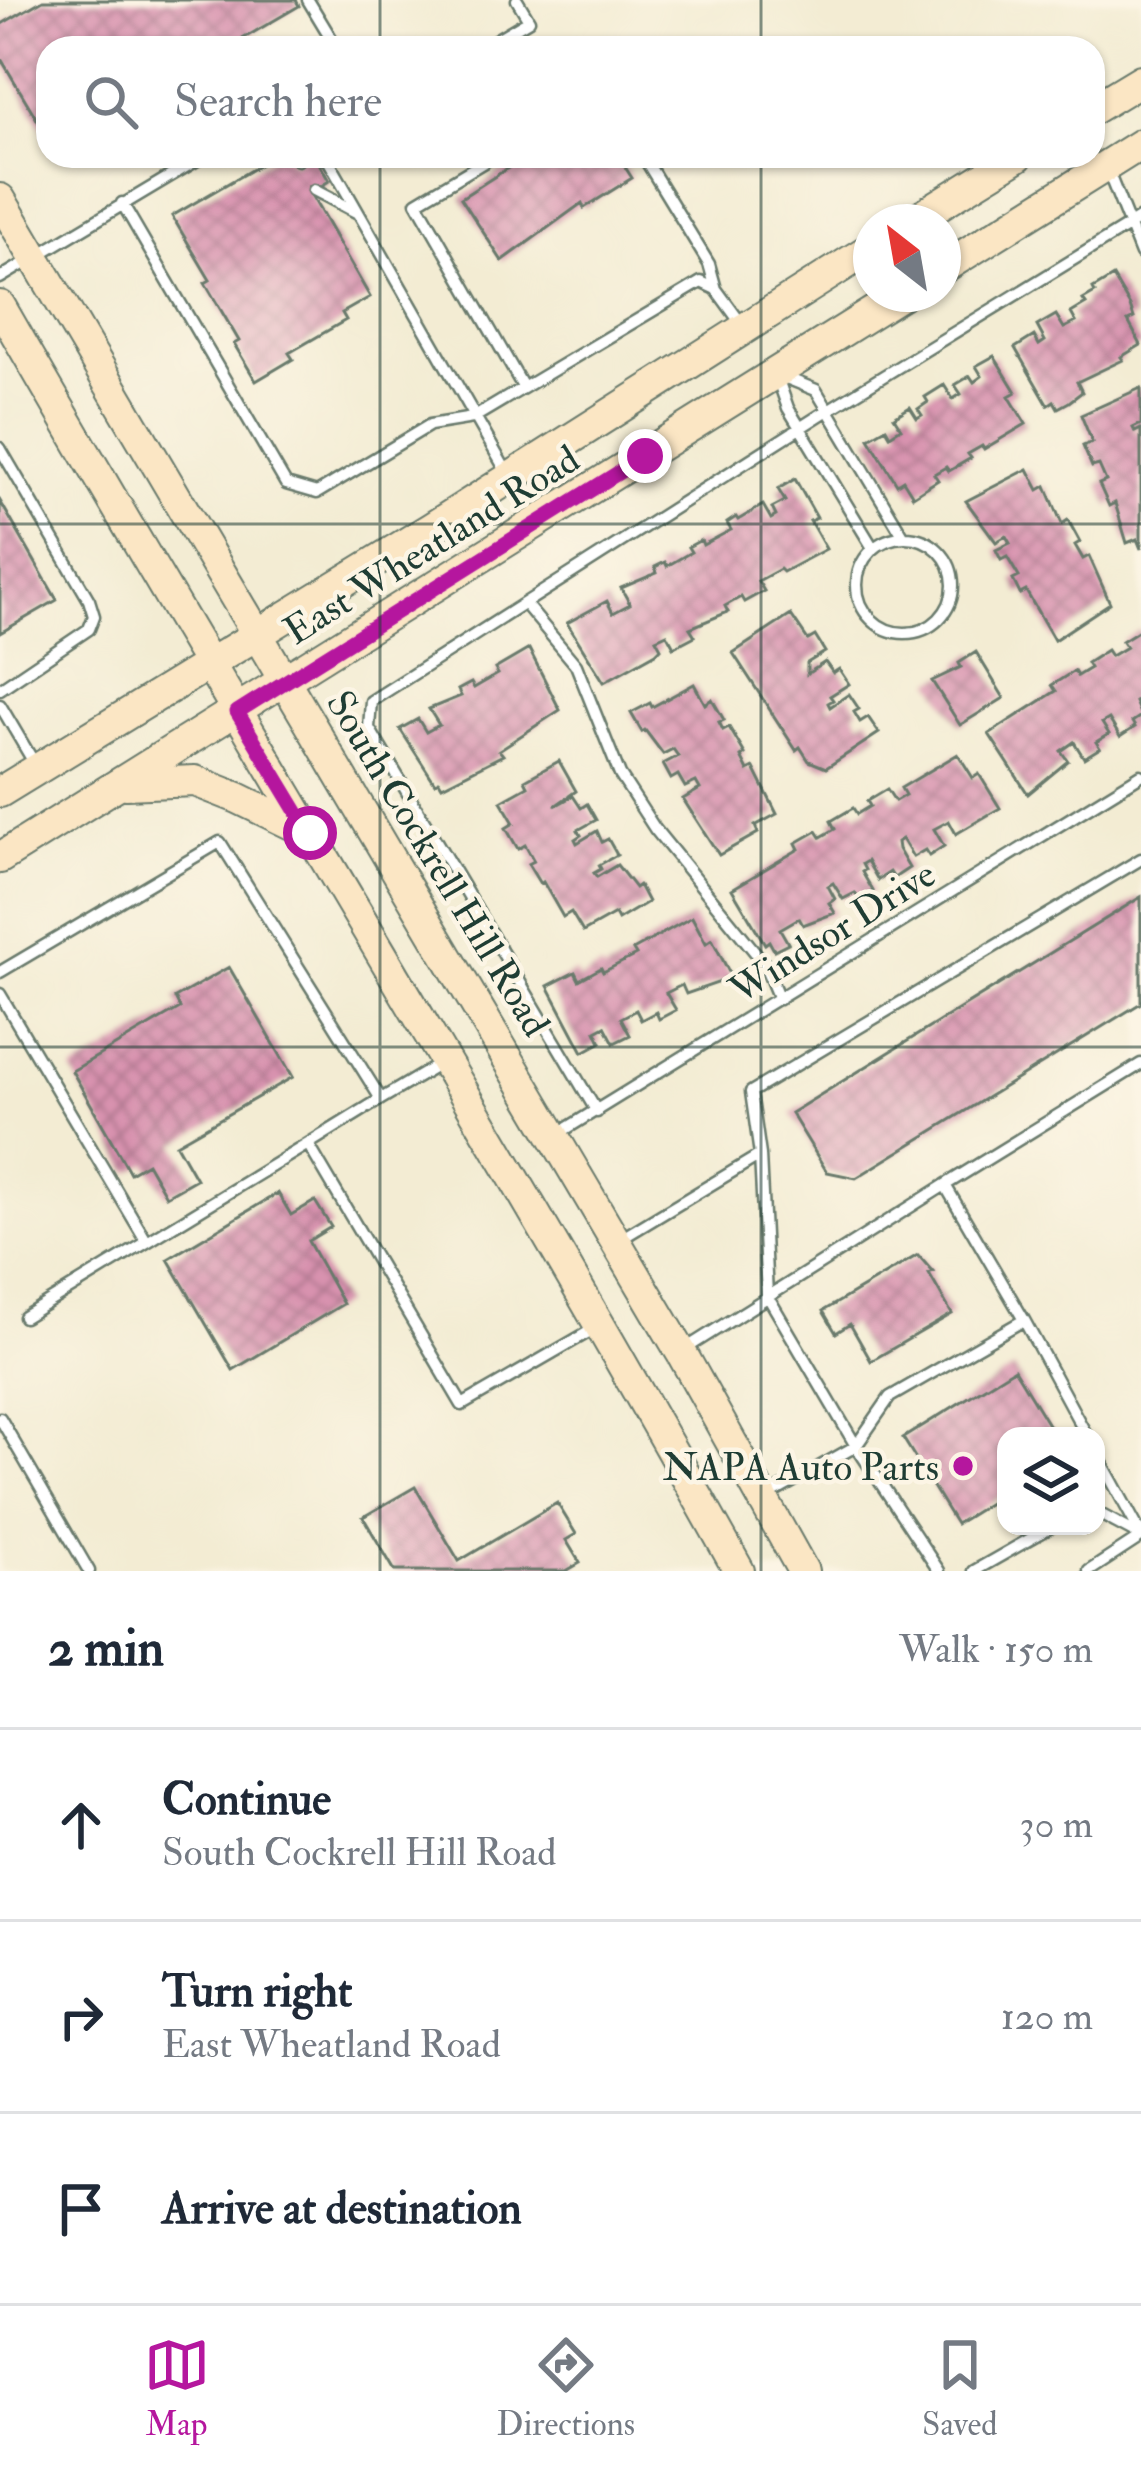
<!DOCTYPE html>
<meta charset="utf-8">
<style>
body{margin:0;font-family:"IM FELL Double Pica",serif;background:#f6f6f7;color:#1f2937}
.controls{position:absolute;right:36px;bottom:36px;display:grid;overflow:hidden;border-radius:24px;box-shadow:0 3px 9px #0004}
.controls button{width:108px;height:108px;display:grid;place-items:center;padding:0;border:0;border-bottom:3px solid #e0e1e3;background:#fff;color:#1f2937;font:60px sans-serif}
.compass{position:absolute;left:853px;top:204px;width:108px;height:108px;border-radius:50%;background:#fff;box-shadow:0 3px 9px #0004;rotate:329deg}
.stop{position:absolute;width:36px;height:36px;margin:-27px;border:9px solid #b5179e;border-radius:50%;background:#fff}
.stop.end{background:#b5179e;border-color:#fff;box-shadow:0 3px 12px #0008}
.list{margin:0;padding:0;list-style:none}
h2{display:flex;justify-content:space-between;align-items:center;height:156px;margin:0;padding:0 48px;font-size:51px}
h2 small{font-size:39px;font-weight:400;color:#747a83}
.list li{display:grid;grid-template-columns:78px 1fr auto;gap:36px;align-items:center;box-sizing:border-box;height:192px;padding:0 48px;border-top:3px solid #e0e1e3}
.list b{display:block;font-size:45px;white-space:nowrap}
.list p{margin:0;font-size:39px;white-space:nowrap;color:#747a83}
.list em{font-size:39px;font-style:normal;color:#747a83}
.icon{flex:none;width:66px;height:66px;fill:none;stroke:currentColor;stroke-width:2;stroke-linecap:round;stroke-linejoin:round}
.map{position:relative;flex:none;width:1141px;height:1571px;overflow:hidden}
.search{position:absolute;background:#fff;box-shadow:0 3px 9px #0004;left:36px;right:36px;top:36px;height:132px;display:flex;align-items:center;gap:30px;box-sizing:border-box;padding:0 42px;border-radius:36px;color:#747a83;font-size:45px}
.sheet{height:732px;background:#fff}
nav{display:flex;justify-content:space-around;align-items:center;box-sizing:border-box;height:168px;border-top:3px solid #e0e1e3;background:#fff;font-size:33px;color:#747a83}
nav a{display:grid;justify-items:center;gap:6px}
nav .on{color:#b5179e}
.map>svg:first-child{display:block}
.building{fill:url(#building-cross-hatch)}
.lines{fill:none;stroke-linecap:round;stroke-linejoin:round}
.lane-casing{stroke:#697a6c;stroke-width:15}
.secondary-casing{stroke:#697a6c;stroke-width:34}
.lane{stroke:#fff;stroke-width:10}
.secondary{stroke:#fbe6c4;stroke-width:30}
.route{stroke:#b5179e;stroke-width:15}
.grid{fill:none;stroke:#1f3d34;stroke-width:3;stroke-opacity:0.55}
.poi-dot{fill:#b5179e;stroke:#fcf5e5;stroke-width:4.5}
.labels{text-anchor:middle;stroke-width:9;stroke-linejoin:round;paint-order:stroke}
.street-label{font-size:39px;fill:#1f3d34;stroke:#fcf5e5}
.poi-label{font-size:39px;fill:#1f3d34;stroke:#fcf5e5;text-anchor:end}
</style>
<div class="map">
<svg width="1141" height="1571" viewBox="0 0 1141 1571">
<defs>
<pattern id="building-cross-hatch" width="8" height="8" patternUnits="userSpaceOnUse" patternTransform="scale(3)"><rect width="8" height="8" fill="#d892af"/><path d="M0 0l8 8M0 8l8-8" fill="none" stroke="#af788f"/></pattern>
</defs>
<rect width="100%" height="100%" fill="#fcf5e5"/>
<filter id="ink" filterUnits="userSpaceOnUse"><feTurbulence type="fractalNoise" baseFrequency=".00833" numOctaves="2"/><feDisplacementMap in="SourceGraphic" scale="24" xChannelSelector="R" yChannelSelector="G"/><feConvolveMatrix kernelMatrix="1 2 1 2 8 2 1 2 1" color-interpolation-filters="sRGB"/></filter>
<filter id="wash" filterUnits="userSpaceOnUse"><feTurbulence type="fractalNoise" baseFrequency=".004" numOctaves="4" result="noise"/><feDisplacementMap in="SourceGraphic" scale="48" xChannelSelector="R" yChannelSelector="G"/><feGaussianBlur stdDeviation="2.7" result="paint"/><feColorMatrix in="noise" values="0 0 0 0 0 0 0 0 0 0 0 0 0 0 0 0 0 1.4 0 .05"/><feComposite in="paint" operator="in"/></filter>
<g filter="url(#wash)">
<rect width="100%" height="100%" fill="#f3ecd3"/>
<g id="blocks">
<path class="building" d="M43 0H296L299 6 227 48H48V138L0 57V25Z
M275 156H288L292 163 305 156H315L329 181 310 193 370 297 342 313 346 320 289 353 293 359 256 381 234 344 239 341 205 283 210 280 172 216Z
M527 156H618L632 178 584 208 582 203 502 261 461 198Z
M1113 277 1130 306 1134 318 1128 321 1141 345 1121 357 1123 360 1077 382 1082 392 1069 402 1058 408 1054 401 1048 405 1015 348 1034 336 1039 345 1045 341 1037 326 1056 315 1064 328 1076 322 1071 313 1086 304 1083 300 1095 293 1093 289Z
M994 356 1016 392 1009 396 1026 424 984 449 982 446 968 454 971 458 949 471 946 467 934 474 938 480 913 496 903 480 897 484 869 438 886 428 890 435 901 428 894 417 910 407 917 418 922 415 918 409 928 402 925 397 944 385 953 399 961 394 955 385 970 376 974 382 982 376 976 366Z
M1141 388V424L1133 428 1135 432 1141 429V549L1137 539 1127 543 1115 503 1109 506 1099 484 1106 481 1099 465 1092 467 1083 446 1092 442 1081 415Z
M1028 469 1039 490 1046 486 1062 524 1068 520 1080 542 1075 545 1083 559 1089 556 1110 603 1054 640 1026 591 1020 594 1013 580 1019 577 1007 557 1001 560 996 550 1010 543 1006 536 996 542 966 501Z
M795 479 817 518 810 521 826 549 783 572 780 569 758 581 764 591 744 602 741 597 725 606 728 612 690 628 695 636 674 647 667 634 656 639 661 648 656 653 604 682 567 623 607 601 613 613 630 604 621 588 657 573 655 567 665 562 667 566 691 552 688 547 701 540 703 545 731 530 727 523 736 517 738 520 763 505 771 519 776 516 772 508 785 501 778 489Z
M0 501 57 600 0 633Z
M791 615 808 640 815 636 825 652 807 663V674L825 662 833 673 839 669 849 684 830 696 833 700 828 703 830 707 849 694 859 709 854 712 860 722 868 717 879 733 826 768 809 761 800 747 796 750 733 653Z
M1141 629V698L1135 702 1141 716 1132 722 1135 727 1120 737 1109 719 1102 723 1109 734 1096 742 1100 748 1084 758 1074 742 1061 751 1068 761 1028 794 989 734 1056 691 1052 685 1074 671 1077 676 1090 668 1087 663 1107 650 1111 656 1126 647 1122 641Z
M529 649 560 710 499 750 503 755 442 786 439 781 435 783 400 729 418 719 426 732 439 725 429 709 461 696 458 690 471 683 474 688 498 674 495 669Z
M976 652 1004 698 960 725 932 681 961 667 959 663Z
M694 684 705 704 712 699 724 720 719 722 723 730 729 727 745 754 741 757 748 771 754 768 777 814 755 826 758 833 719 855 683 799 700 789 696 782 685 787 678 775 671 779 663 764 678 756 673 749 663 754 645 730 642 732 631 713 650 703 652 707Z
M958 754 973 778 979 774 1000 808 956 834 949 821 934 829 944 846 929 856 925 850 913 857 902 839 897 842 898 849 909 868 894 878 890 872 878 880 867 861 862 864 865 870 862 872 873 891 859 900 855 893 843 899 833 883 828 886 835 899 829 903 835 913 803 925 799 918 780 929 788 943 774 950 769 941 765 944 732 889 799 849 796 843 817 831 821 837 835 829 831 821 853 808 857 814 870 806 867 801 887 789 895 801 905 795 901 788Z
M559 761 576 791 555 806 573 796 581 808 587 804 596 820 578 830 581 835 575 839 577 843 597 831 602 842 608 839 617 855 599 865 601 869 594 873 597 877 617 865 635 888 639 885 648 902 618 920 615 914 583 932 571 912 563 917 543 882 540 884 528 864 534 861 525 845 518 849 506 828 514 823 501 801 528 786 525 780Z
M1141 897V1003L856 1178 827 1172 791 1113Z
M692 917 706 943 712 939 732 978 686 994 682 985 666 993 676 1010 659 1019 656 1012 641 1020 636 1010 621 1018 630 1035 614 1043 605 1026 596 1031 601 1042 583 1052 548 986 575 972 579 980 601 968 603 972 636 955 633 950Z
M229 967 293 1077 176 1144 196 1179 166 1196 147 1163 130 1173 72 1071 180 1008 175 998Z
M278 1193 291 1215 315 1201 331 1227 308 1241 343 1304 233 1370 168 1259Z
M918 1255 933 1272 929 1274 952 1314 871 1361 850 1324 836 1333 823 1311Z
M1014 1369 1055 1436H1006V1493L956 1524 903 1438Z
M415 1487 459 1561 557 1503 576 1534 566 1540 580 1563 566 1571H395L363 1517Z"/>
</g>
</g>
<g filter="url(#ink)">
<use href="#blocks" fill-opacity="0" stroke="#697a6c" stroke-width="3"/>
<g class="lines">
<defs>
<path id="lane" d="M308 0 337 48
M482 48 529 20 517 0
M296 156 298 160
M326 156 509 476
M494 156 417 202 523 387
M643 156 709 264 716 289
M1107 169 1141 254
M314 190 356 212
M122 203 286 484 317 493 430 425 473 418 701 282 716 289 743 326
M0 278 204 156
M779 375 816 390 904 537
M777 377 788 408 873 548
M0 448 89 600 94 616 89 629 0 689
M857 585a48 48 0 1 1 96 0a48 48 0 1 1-96 0Z
M525 604 576 665 620 775 655 829 764 963 779 999
M0 705 36 766
M0 972 220 842 381 1099 308 1144 462 1405 599 1326
M0 994 147 1242
M381 1099 440 1064
M597 1112 369 728 371 701 828 410 1141 218
M556 1135 1141 775
M760 1155 767 1295 856 1446 939 1571
M945 1185 1141 1064
M619 1240 760 1155 751 1092 1141 859
M24 1317 308 1144
M1024 1320 1087 1436
M682 1351 945 1185 1024 1320 890 1397 856 1446 766 1497
M0 1418 89 1571
M1096 1452 1141 1534
M1096 1512 1141 1536
M974 1571 1053 1526
M1089 1571 1141 1537"/>
<path id="secondary" d="M1093 109 1141 80
M0 199 681 1352 803 1571
M911 222 1018 156
M943 268 1141 144
M0 306C243 730 502 1144 739 1571
M126 784 195 781 238 798 310 833
M0 792 431 528 871 248
M0 858 902 294"/>
</defs>
<use href="#lane" class="lane-casing"/>
<use href="#secondary" class="secondary-casing"/>
<use href="#lane" class="lane"/>
<use href="#secondary" class="secondary"/>
</g>
</g>
<g class="lines" filter="url(#ink)">
<path class="route" d="M310 833 237 712 645 456"/>
</g>
<path class="grid" d="M380 0V48M761 0V48M380 156V1571M761 156V1571M0 524H1141M0 1047H1141"/>
<circle class="poi-dot" cx="963" cy="1466" r="12"/>
<g class="labels">
<g class="street-label">
<text transform="translate(431 544) rotate(-32)" y="14">East Wheatland Road</text>
<text transform="translate(439 863) rotate(59)" y="14">South Cockrell Hill Road</text>
<text transform="translate(832 931) rotate(-32)" y="14">Windsor Drive</text>
</g>
<g class="poi-label">
<text x="939" y="1480">NAPA Auto Parts</text>
</g>
</g>
</svg>
<div class="controls">
<button><svg class="icon" aria-label="layers" viewBox="0 0 24 24"><path d="M12 4l9 5-9 5-9-5zM3 14l9 5 9-5"/></svg></button>
</div>
<svg class="compass" viewBox="-18 -18 36 36"><path d="M0-13l5 13h-10z" fill="#e53935"/><path d="M0 13l5-13h-10z" fill="#747a83"/></svg>
<div class="stop" style="left:310px;top:833px"></div>
<div class="stop end" style="left:645px;top:456px"></div>
<div class="search"><svg class="icon" aria-label="search" viewBox="0 0 24 24"><circle cx="10" cy="10" r="6"/><path d="M15 15l6 6"/></svg>Search here</div>
</div>
<section class="sheet">
<h2>2 min<small>Walk · 150 m</small></h2>
<ul class="list">
<li><svg class="icon" aria-label="ahead" viewBox="0 0 24 24"><path d="M12 20V5M6 11l6-6 6 6"/></svg><div><b>Continue</b><p>South Cockrell Hill Road</p></div><em>30 m</em></li>
<li><svg class="icon" aria-label="right" viewBox="0 0 24 24"><path d="M7 20v-9h11M14 6l5 5-5 5"/></svg><div><b>Turn right</b><p>East Wheatland Road</p></div><em>120 m</em></li>
<li><svg class="icon" aria-label="arrive" viewBox="0 0 24 24"><path d="M6 21V4h12l-3 4 3 4H6"/></svg><div><b>Arrive at destination</b></div></li>
</ul>
</section>
<nav>
<a class="on"><svg class="icon" aria-label="map" viewBox="0 0 24 24"><path d="M3 6l6-2 6 2 6-2v14l-6 2-6-2-6 2zM9 4v14M15 6v14"/></svg>Map</a>
<a><svg class="icon" aria-label="directions" viewBox="0 0 24 24"><path d="M12 3l9 9-9 9-9-9zM9 14v-3h6M13 9l2 2-2 2"/></svg>Directions</a>
<a><svg class="icon" aria-label="saved" viewBox="0 0 24 24"><path d="M7 4h10v16l-5-4-5 4z"/></svg>Saved</a>
</nav>
